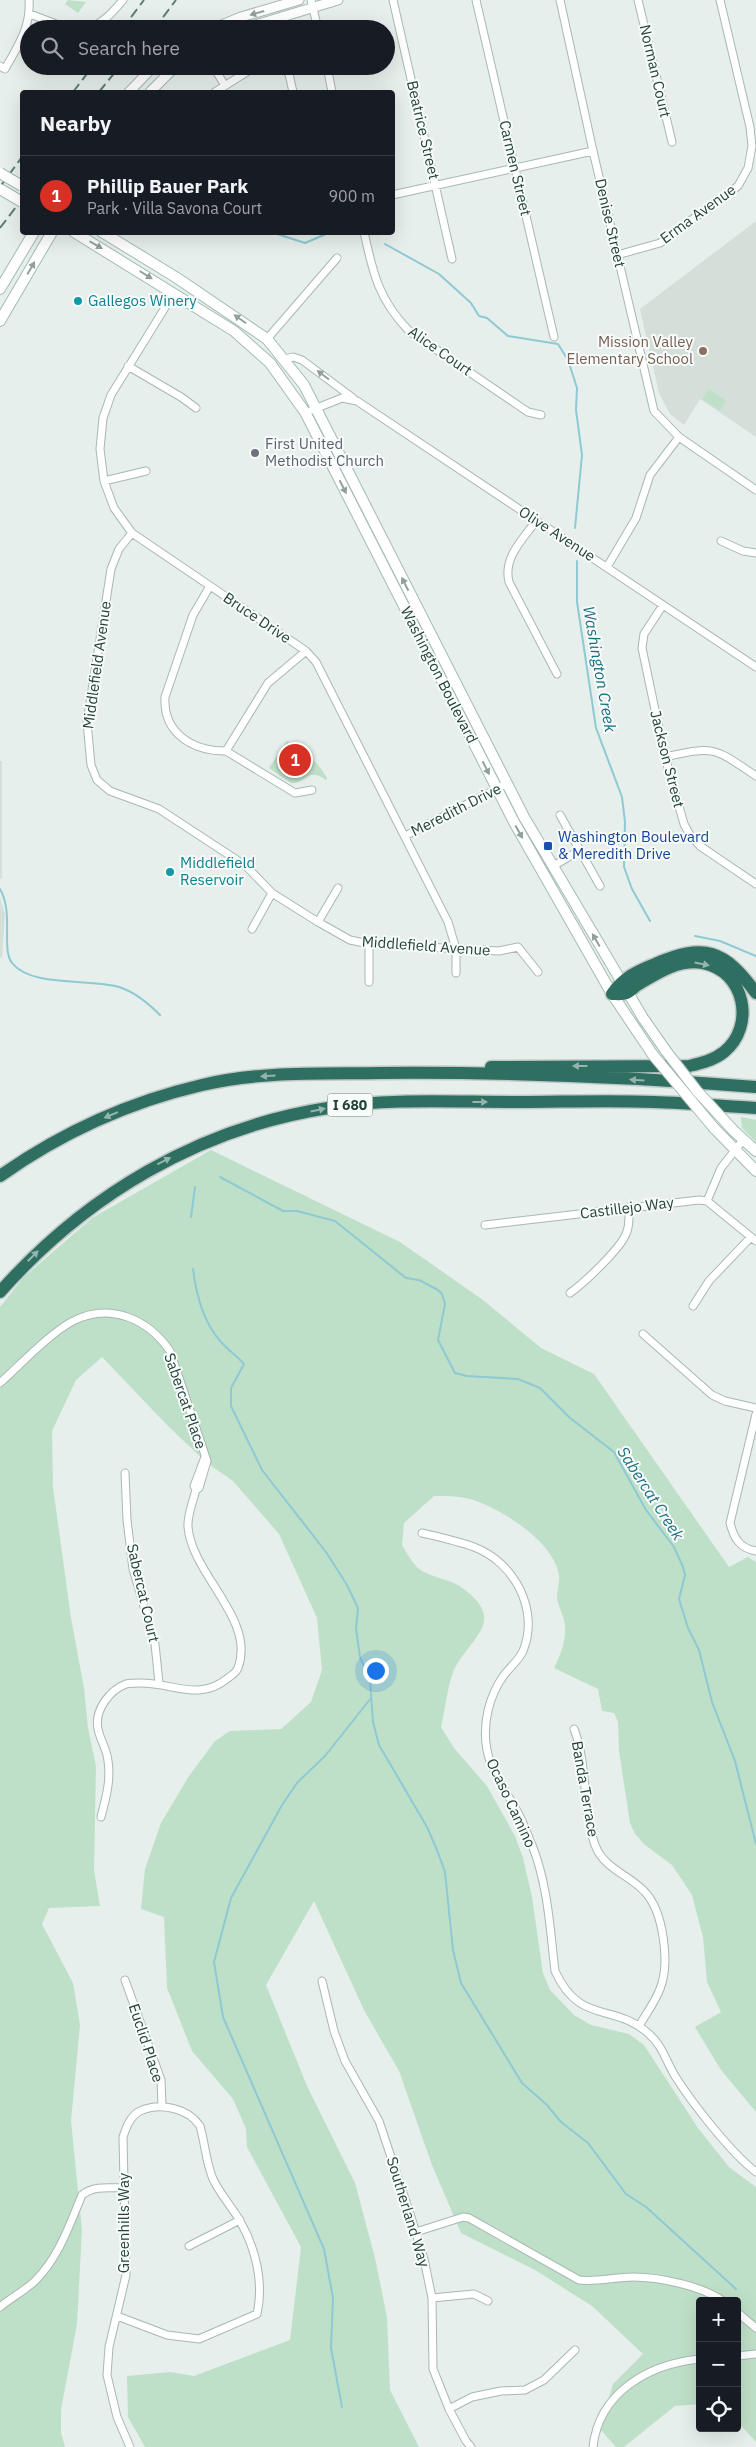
<!DOCTYPE html>
<meta charset="utf-8">
<style>
body{margin:0;font-family:"IBM Plex Sans",sans-serif;background:#242831;color:#f1f3f6}
.controls{position:absolute;right:15px;bottom:15px;display:grid;overflow:hidden;border-radius:5px;box-shadow:0 5px 20px #0002}
.controls button{width:45px;height:45px;display:grid;place-items:center;padding:0;border:0;border-bottom:1px solid #363941;background:#171b24;color:#f1f3f6;font:25px sans-serif}
.you{position:absolute;left:375px;top:1670px;width:18px;height:18px;margin:-12px;border:4px solid #fff;border-radius:50%;background:#1a73e8;box-shadow:0 0 0 8px #1a73e833}
.badge{display:grid;place-items:center;width:32px;height:32px;border-radius:50%;background:#d93025;color:#fff;font-size:16px;font-weight:700}
.pin{position:absolute;translate:-50% -50%;border:2px solid #fff;box-shadow:0 1px 5px #0006}
.list{margin:0;padding:0;list-style:none}
h2{display:flex;justify-content:space-between;align-items:center;height:65px;margin:0;padding:0 20px;font-size:21px}
h2 small{font-size:16px;font-weight:400;color:#9ea1a6}
.list li{display:grid;grid-template-columns:32px 1fr auto;gap:15px;align-items:center;box-sizing:border-box;height:80px;padding:0 20px;border-top:1px solid #363941}
.list b{display:block;font-size:19px;white-space:nowrap}
.list p{margin:0;font-size:16px;white-space:nowrap;color:#9ea1a6}
.list em{font-size:16px;font-style:normal;color:#9ea1a6}
.icon{flex:none;width:28px;height:28px;fill:none;stroke:currentColor;stroke-width:2;stroke-linecap:round;stroke-linejoin:round}
.map{position:relative;flex:none;width:756px;height:2447px;overflow:hidden}
.search{position:absolute;background:#171b24;box-shadow:0 5px 20px #0002;left:20px;top:20px;width:375px;height:55px;display:flex;align-items:center;gap:12px;box-sizing:border-box;padding:0 18px;border-radius:28px;color:#9ea1a6;font-size:19px}
.panel{position:absolute;background:#171b24;box-shadow:0 5px 20px #0002;left:20px;top:90px;width:375px;height:145px;border-radius:5px}
.map>svg:first-child{display:block}
.built{fill:#d4dfda}
.green{fill:#bfe0c8}
.lines{fill:none;stroke-linecap:round;stroke-linejoin:round}
.stream{stroke:#8ec9d4;stroke-width:2}
.minor-casing{stroke:#a8b8b2;stroke-width:9}
.tertiary-casing{stroke:#a8b8b2;stroke-width:11}
.secondary-casing{stroke:#a4bbb3;stroke-width:12}
.motorway-casing{stroke:#c2cac8;stroke-width:15}
.minor{stroke:#fff;stroke-width:7}
.tertiary{stroke:#fff;stroke-width:9}
.secondary{stroke:#fff;stroke-width:10}
.motorway{stroke:#2f6f62;stroke-width:12}
.rail{stroke:#5f7d75;stroke-width:2;stroke-dasharray:10 5;stroke-linecap:butt}
.secondary-bridge-casing{stroke:#a4bbb3;stroke-width:12;stroke-linecap:butt}
.secondary-bridge{stroke:#fff;stroke-width:10}
.oneway{fill:#92a09c}
.oneway2{fill:#93b5ae}
.culture-dot{fill:#0f9aa8;stroke:#f7fbf9;stroke-width:2}
.education-dot{fill:#8d6e63;stroke:#f7fbf9;stroke-width:2}
.worship-dot{fill:#6b7280;stroke:#f7fbf9;stroke-width:2}
.transit-dot{fill:#1a4fb4;stroke:#f7fbf9;stroke-width:2}
.labels{text-anchor:middle;stroke-width:4;stroke-linejoin:round;paint-order:stroke}
.shield{fill:#f7fbf9;stroke:#637a73;stroke-width:1}
.shield-label{font-size:14px;font-weight:bold;fill:#24423a}
.street-label{font-size:15px;fill:#24423a;stroke:#f7fbf9}
.culture-label{font-size:15px;fill:#0d838f;stroke:#f7fbf9;text-anchor:start}
.education-label{font-size:15px;fill:#785e54;stroke:#f7fbf9;text-anchor:end}
.worship-label{font-size:15px;fill:#5b616d;stroke:#f7fbf9;text-anchor:start}
.transit-label{font-size:15px;fill:#164399;stroke:#f7fbf9;text-anchor:start}
.water-label{font-size:16px;font-style:italic;fill:#1c6f80;stroke:#f7fbf9}
</style>
<div class="map">
<svg width="756" height="2447" viewBox="0 0 756 2447">
<rect width="100%" height="100%" fill="#e6efeb"/>
<path class="built" d="M756 221V437L700 399 684 425 670 414 659 393 640 309Z
M0 761H2V879L0 878Z
M0 898 5 914 2 958 0 957Z"/>
<path class="green" d="M68 0 86 2 78 13 65 4Z
M709 389 726 400 720 410 702 399Z
M287 741C304 752 317 760 327 778L326 780C307 766 306 784 291 783L269 768Z
M741 1117 756 1120V1142L742 1128Z
M211 1150 400 1242 483 1300 541 1348 594 1374 729 1567 748 1557 756 1562V2112L721 2070 695 2027 721 2012 707 1982 703 1937 692 1895 672 1865 645 1845 635 1834 630 1823 619 1751 618 1722 614 1713 602 1711 598 1689 554 1668C561 1654 568 1636 564 1620 562 1613 558 1605 557 1598 557 1590 560 1582 559 1575 554 1543 507 1513 479 1502 464 1496 449 1496 434 1496L404 1523 402 1545C406 1552 411 1561 417 1567 425 1576 450 1579 461 1587 512 1623 465 1639 452 1675 447 1691 445 1710 441 1727L454 1748 487 1786 515 1836 523 1858 532 1897 543 1973 550 1990 574 2015 591 2025 629 2034 644 2045 698 2128 729 2167 756 2187V2442L737 2421V2301H700V2404L675 2406 624 2447H616L600 2429 613 2384 643 2354 592 2306 535 2270 461 2233 432 2165 399 2071 364 2010 314 1901 266 1985 307 2086 355 2183 375 2258 387 2317 390 2390 419 2447H145L128 2417 127 2376 170 2372 194 2376 290 2340 301 2247 247 2147 246 2129 233 2099 192 2051 167 1988 164 1917 141 1909 145 1869 161 1823 189 1776 215 1741 230 1731 281 1729 311 1702 322 1670 317 1618 279 1534 233 1481 207 1463 168 1426 102 1357 76 1380 52 1431 53 1487 71 1618 84 1688 88 1728 96 1766 94 1870 100 1906 49 1908 42 1924 73 1983 80 2025 71 2121 82 2230 77 2324 61 2410V2433L65 2447H0V1307L24 1277 92 1218Z"/>
<g class="lines">
<path class="stream" d="M271 232 305 243 331 232
M385 244 439 274 471 303 479 316 487 318 508 336 558 344 568 360 577 388 576 410 582 455 575 528
M577 561V602L596 728 622 797 625 822 624 867 632 889 650 921
M0 889C14 913 1 949 12 963 32 988 90 978 119 987 135 992 148 1003 160 1015
M695 936 720 941 756 956
M220 1177 283 1211H297L335 1221 406 1278 419 1280 438 1290 442 1294 445 1304 438 1340 455 1373 467 1376 518 1379 540 1388 570 1418 614 1452 646 1510 674 1547 683 1567 685 1575 679 1599 688 1628 699 1650 712 1702 735 1761 756 1844
M191 1217 195 1187
M193 1269C196 1294 204 1323 221 1342 228 1350 237 1356 244 1364L231 1388V1406L262 1470 326 1552 347 1585 358 1608 356 1629 360 1657 370 1680 373 1722 379 1745 427 1827 437 1850 445 1872 453 1950 461 1983 522 2083 547 2105 561 2122 588 2143 626 2194 646 2207 736 2289
M342 2407 331 2348 333 2298 324 2249 223 2017 214 1962 231 1898 282 1805 297 1783 325 1756 371 1698"/>
<defs>
<path id="minor" d="M311 0 318 29
M393 0 452 259
M476 0 554 337
M560 0 593 151 654 411 679 437 756 490
M638 0 672 142
M30 14 69 29
M85 29C102 25 112 13 123 0
M0 66 5 69C18 46 31 27 29 0
M213 66 224 84
M281 66 289 74 293 92
M327 66 332 92
M215 92 250 70 262 66
M392 195 593 151
M364 232C373 274 379 300 409 331L528 412 541 415
M617 255 660 243 738 186 748 168 752 146 750 127 720 0
M174 293 111 395 103 418 100 449 104 481 114 508 132 533 306 651 316 662 448 922 456 949V973
M267 339 337 258
M285 359 293 357 302 360 353 398
M128 366 181 397 196 408
M312 410 342 398 357 401 756 667
M104 481 146 471
M536 521C522 540 503 558 509 582L557 674
M132 533 119 549 111 569 87 722 91 765 97 780 110 791 159 809 246 866 272 893 318 922 350 940 369 944 499 951 518 947 538 972
M721 541 743 551 756 553
M607 567 636 518 650 475 679 437
M210 586 193 615 165 697C163 733 192 751 226 751
M663 605 644 634 642 648 665 757 684 824 690 835 700 846 756 884
M226 751 268 683 306 651
M226 751 295 793 312 790
M665 757C715 746 713 747 756 776
M560 815 600 886
M405 836 506 784
M553 866 579 851
M318 922 338 888
M252 929 272 893
M369 982V944
M707 1201 721 1168 743 1140
M485 1225 699 1200 707 1201 756 1241
M570 1293C584 1283 620 1249 626 1234 630 1226 629 1216 629 1207
M693 1306 709 1281 751 1237
M643 1334 712 1395 725 1401 756 1408
M0 1383C20 1365 50 1333 73 1321 110 1302 148 1319 170 1351L207 1461 199 1488 196 1490
M756 1414 730 1523C734 1538 739 1548 756 1551
M125 1473 127 1520 133 1569 155 1644 159 1683
M422 1533C439 1537 457 1541 474 1547 514 1562 540 1610 523 1651 519 1660 510 1667 504 1675 489 1696 482 1724 487 1750 491 1772 506 1791 517 1811 523 1821 527 1834 532 1845 548 1885 550 1929 555 1971 580 2026 614 2002 649 2034 662 2045 666 2061 675 2076 692 2103 731 2153 756 2172
M574 1729C588 1765 582 1808 595 1845 604 1869 628 1874 644 1891 664 1911 670 1964 660 1989 655 2002 646 2014 639 2026
M101 1817C106 1798 111 1780 108 1761 107 1749 100 1740 98 1729 94 1710 110 1690 126 1684 131 1683 137 1683 141 1683 174 1683 199 1702 228 1678 232 1675 236 1673 238 1668 256 1619 192 1575 188 1527 187 1516 193 1501 196 1490L194 1486 205 1457
M125 1980 161 2080 162 2107
M322 1981 334 2031 345 2061 379 2121 410 2214 424 2259 432 2298 433 2369 449 2409 466 2441 471 2447
M416 2232 463 2217 469 2218 579 2280C598 2282 615 2277 633 2277 659 2277 702 2286 723 2301
M189 2246 240 2220
M432 2298 474 2294 488 2301
M0 2307C11 2298 24 2291 35 2281 59 2257 69 2226 82 2195 94 2185 110 2188 125 2188
M737 2312 756 2328
M117 2316 167 2335 199 2339 257 2314C264 2283 256 2249 240 2221 232 2207 220 2194 213 2179 206 2163 205 2143 200 2126 188 2108 160 2102 140 2111 130 2116 126 2128 123 2137L126 2275 109 2347 107 2375 117 2417 130 2447
M737 2356 756 2354
M449 2409 472 2397 501 2391 525 2390 544 2380 575 2350
M593 2447C599 2392 649 2364 700 2359"/>
<path id="tertiary" d="M212 29 241 17 299 0
M242 29 338 0
M129 92 154 66
M150 92 176 66"/>
<path id="secondary" d="M74 232 234 331 270 363 305 412 514 822 612 994 653 1055
M102 232 177 278 267 339 304 385 524 817 643 1018 666 1051
M0 289 34 232
M0 321 52 232
M714 1128 756 1171
M734 1131 756 1151"/>
<path id="motorway" d="M612 994C623 978 637 971 655 964 704 943 724 949 756 993
M491 1067 689 1066C702 1063 714 1060 724 1052 756 1026 745 971 703 963 679 959 659 972 639 984 635 986 631 991 627 993 623 995 616 994 612 994
M0 1176C61 1133 129 1102 202 1085 260 1071 322 1074 381 1073 506 1072 632 1077 756 1087
M0 1292C86 1195 199 1128 328 1108 389 1098 453 1102 515 1102 561 1102 608 1100 654 1102 688 1103 722 1106 756 1108"/>
</defs>
<use href="#minor" class="minor-casing"/>
<use href="#tertiary" class="tertiary-casing"/>
<use href="#secondary" class="secondary-casing"/>
<use href="#motorway" class="motorway-casing"/>
<use href="#minor" class="minor"/>
<use href="#tertiary" class="tertiary"/>
<use href="#secondary" class="secondary"/>
<use href="#motorway" class="motorway"/>
<path class="rail" d="M122 29 144 0
M154 29 176 0
M73 92 93 66
M99 92 120 66
M0 187 22 157
M0 228 22 199"/>
<defs>
<path id="secondary-bridge" d="M0 173 22 186
M0 189 22 202
M666 1051 697 1091 734 1131
M653 1055 714 1128"/>
</defs>
<use href="#secondary-bridge" class="secondary-bridge-casing"/>
<use href="#secondary-bridge" class="secondary-bridge"/>
</g>
<defs><path id="oneway-solid" d="M-6-.8H1V-3.2L6.5 0L1 3.2V.8H-6Z" transform="scale(1.25)"/></defs>
<g class="oneway">
<use href="#oneway-solid" transform="translate(257 13) rotate(164)"/>
<use href="#oneway-solid" transform="translate(96 245) rotate(30)"/>
<use href="#oneway-solid" transform="translate(31 268) rotate(-60)"/>
<use href="#oneway-solid" transform="translate(146 275) rotate(32)"/>
<use href="#oneway-solid" transform="translate(240 319) rotate(-145)"/>
<use href="#oneway-solid" transform="translate(323 375) rotate(-143)"/>
<use href="#oneway-solid" transform="translate(343 487) rotate(63)"/>
<use href="#oneway-solid" transform="translate(405 584) rotate(-117)"/>
<use href="#oneway-solid" transform="translate(486 768) rotate(63)"/>
<use href="#oneway-solid" transform="translate(519 832) rotate(61)"/>
<use href="#oneway-solid" transform="translate(596 940) rotate(-120)"/>
</g>
<g class="oneway2">
<use href="#oneway-solid" transform="translate(702 964) rotate(11)"/>
<use href="#oneway-solid" transform="translate(580 1066) rotate(-180)"/>
<use href="#oneway-solid" transform="translate(268 1076) rotate(177)"/>
<use href="#oneway-solid" transform="translate(637 1080) rotate(-177)"/>
<use href="#oneway-solid" transform="translate(480 1102)"/>
<use href="#oneway-solid" transform="translate(318 1110) rotate(-12)"/>
<use href="#oneway-solid" transform="translate(111 1115) rotate(157)"/>
<use href="#oneway-solid" transform="translate(164 1161) rotate(-27)"/>
<use href="#oneway-solid" transform="translate(33 1256) rotate(-45)"/>
</g>
<g class="culture-dot">
<circle cx="78" cy="301" r="5"/>
<circle cx="170" cy="872" r="5"/>
</g>
<circle class="education-dot" cx="703" cy="351" r="5"/>
<circle class="worship-dot" cx="255" cy="453" r="5"/>
<rect class="transit-dot" x="543" y="841" width="10" height="10" rx="2.5"/>
<g class="labels">
<rect class="shield" x="327.5" y="1093.5" width="45" height="23" rx="4"/>
<g class="shield-label">
<text x="350" y="1110">I 680</text>
</g>
<g class="street-label">
<text transform="translate(655 71) rotate(77)" y="5">Norman Court</text>
<text transform="translate(423 130) rotate(77)" y="5">Beatrice Street</text>
<text transform="translate(515 168) rotate(77)" y="5">Carmen Street</text>
<text transform="translate(698 214) rotate(-36)" y="5">Erma Avenue</text>
<text transform="translate(610 223) rotate(77)" y="5">Denise Street</text>
<text transform="translate(440 351) rotate(35)" y="5">Alice Court</text>
<text transform="translate(557 534) rotate(33)" y="5">Olive Avenue</text>
<text transform="translate(257 618) rotate(34)" y="5">Bruce Drive</text>
<text transform="translate(97 665) rotate(-82)" y="5">Middlefield Avenue</text>
<text transform="translate(439 675) rotate(63)" y="5">Washington Boulevard</text>
<text transform="translate(667 759) rotate(76)" y="5">Jackson Street</text>
<text transform="translate(456 810) rotate(-27)" y="5">Meredith Drive</text>
<text transform="translate(426 946) rotate(4)" y="5">Middlefield Avenue</text>
<text transform="translate(627 1208) rotate(-7)" y="5">Castillejo Way</text>
<text transform="translate(185 1401) rotate(71)" y="5">Sabercat Place</text>
<text transform="translate(143 1593) rotate(77)" y="5">Sabercat Court</text>
<text transform="translate(585 1789) rotate(80)" y="5">Banda Terrace</text>
<text transform="translate(511 1803) rotate(65)" y="5">Ocaso Camino</text>
<text transform="translate(146 2043) rotate(72)" y="5">Euclid Place</text>
<text transform="translate(408 2212) rotate(73)" y="5">Southerland Way</text>
<text transform="translate(124 2223) rotate(-90)" y="5">Greenhills Way</text>
</g>
<g class="culture-label">
<text x="88" y="306">Gallegos Winery</text>
<text x="180" y="868">Middlefield<tspan x="180" dy="17">Reservoir</tspan></text>
</g>
<g class="education-label">
<text x="693" y="347">Mission Valley<tspan x="693" dy="17">Elementary School</tspan></text>
</g>
<g class="worship-label">
<text x="265" y="449">First United<tspan x="265" dy="17">Methodist Church</tspan></text>
</g>
<g class="transit-label">
<text x="558" y="842">Washington Boulevard<tspan x="558" dy="17">&amp; Meredith Drive</tspan></text>
</g>
<g class="water-label">
<text transform="translate(600 669) rotate(80)" y="6">Washington Creek</text>
<text transform="translate(651 1493) rotate(57)" y="6">Sabercat Creek</text>
</g>
</g>
</svg>
<div class="controls">
<button>+</button>
<button>−</button>
<button><svg class="icon" aria-label="locate" viewBox="0 0 24 24"><circle cx="12" cy="12" r="6"/><path d="M12 2v4M12 18v4M2 12h4M18 12h4"/></svg></button>
</div>
<div class="you"></div>
<div class="pin badge" style="left:295px;top:760px">1</div>
<div class="search"><svg class="icon" aria-label="search" viewBox="0 0 24 24"><circle cx="10" cy="10" r="6"/><path d="M15 15l6 6"/></svg>Search here</div>
<section class="panel">
<h2>Nearby<small></small></h2>
<ul class="list">
<li><span class="badge">1</span><div><b>Phillip Bauer Park</b><p>Park · Villa Savona Court</p></div><em>900 m</em></li>
</ul>
</section>
</div>
